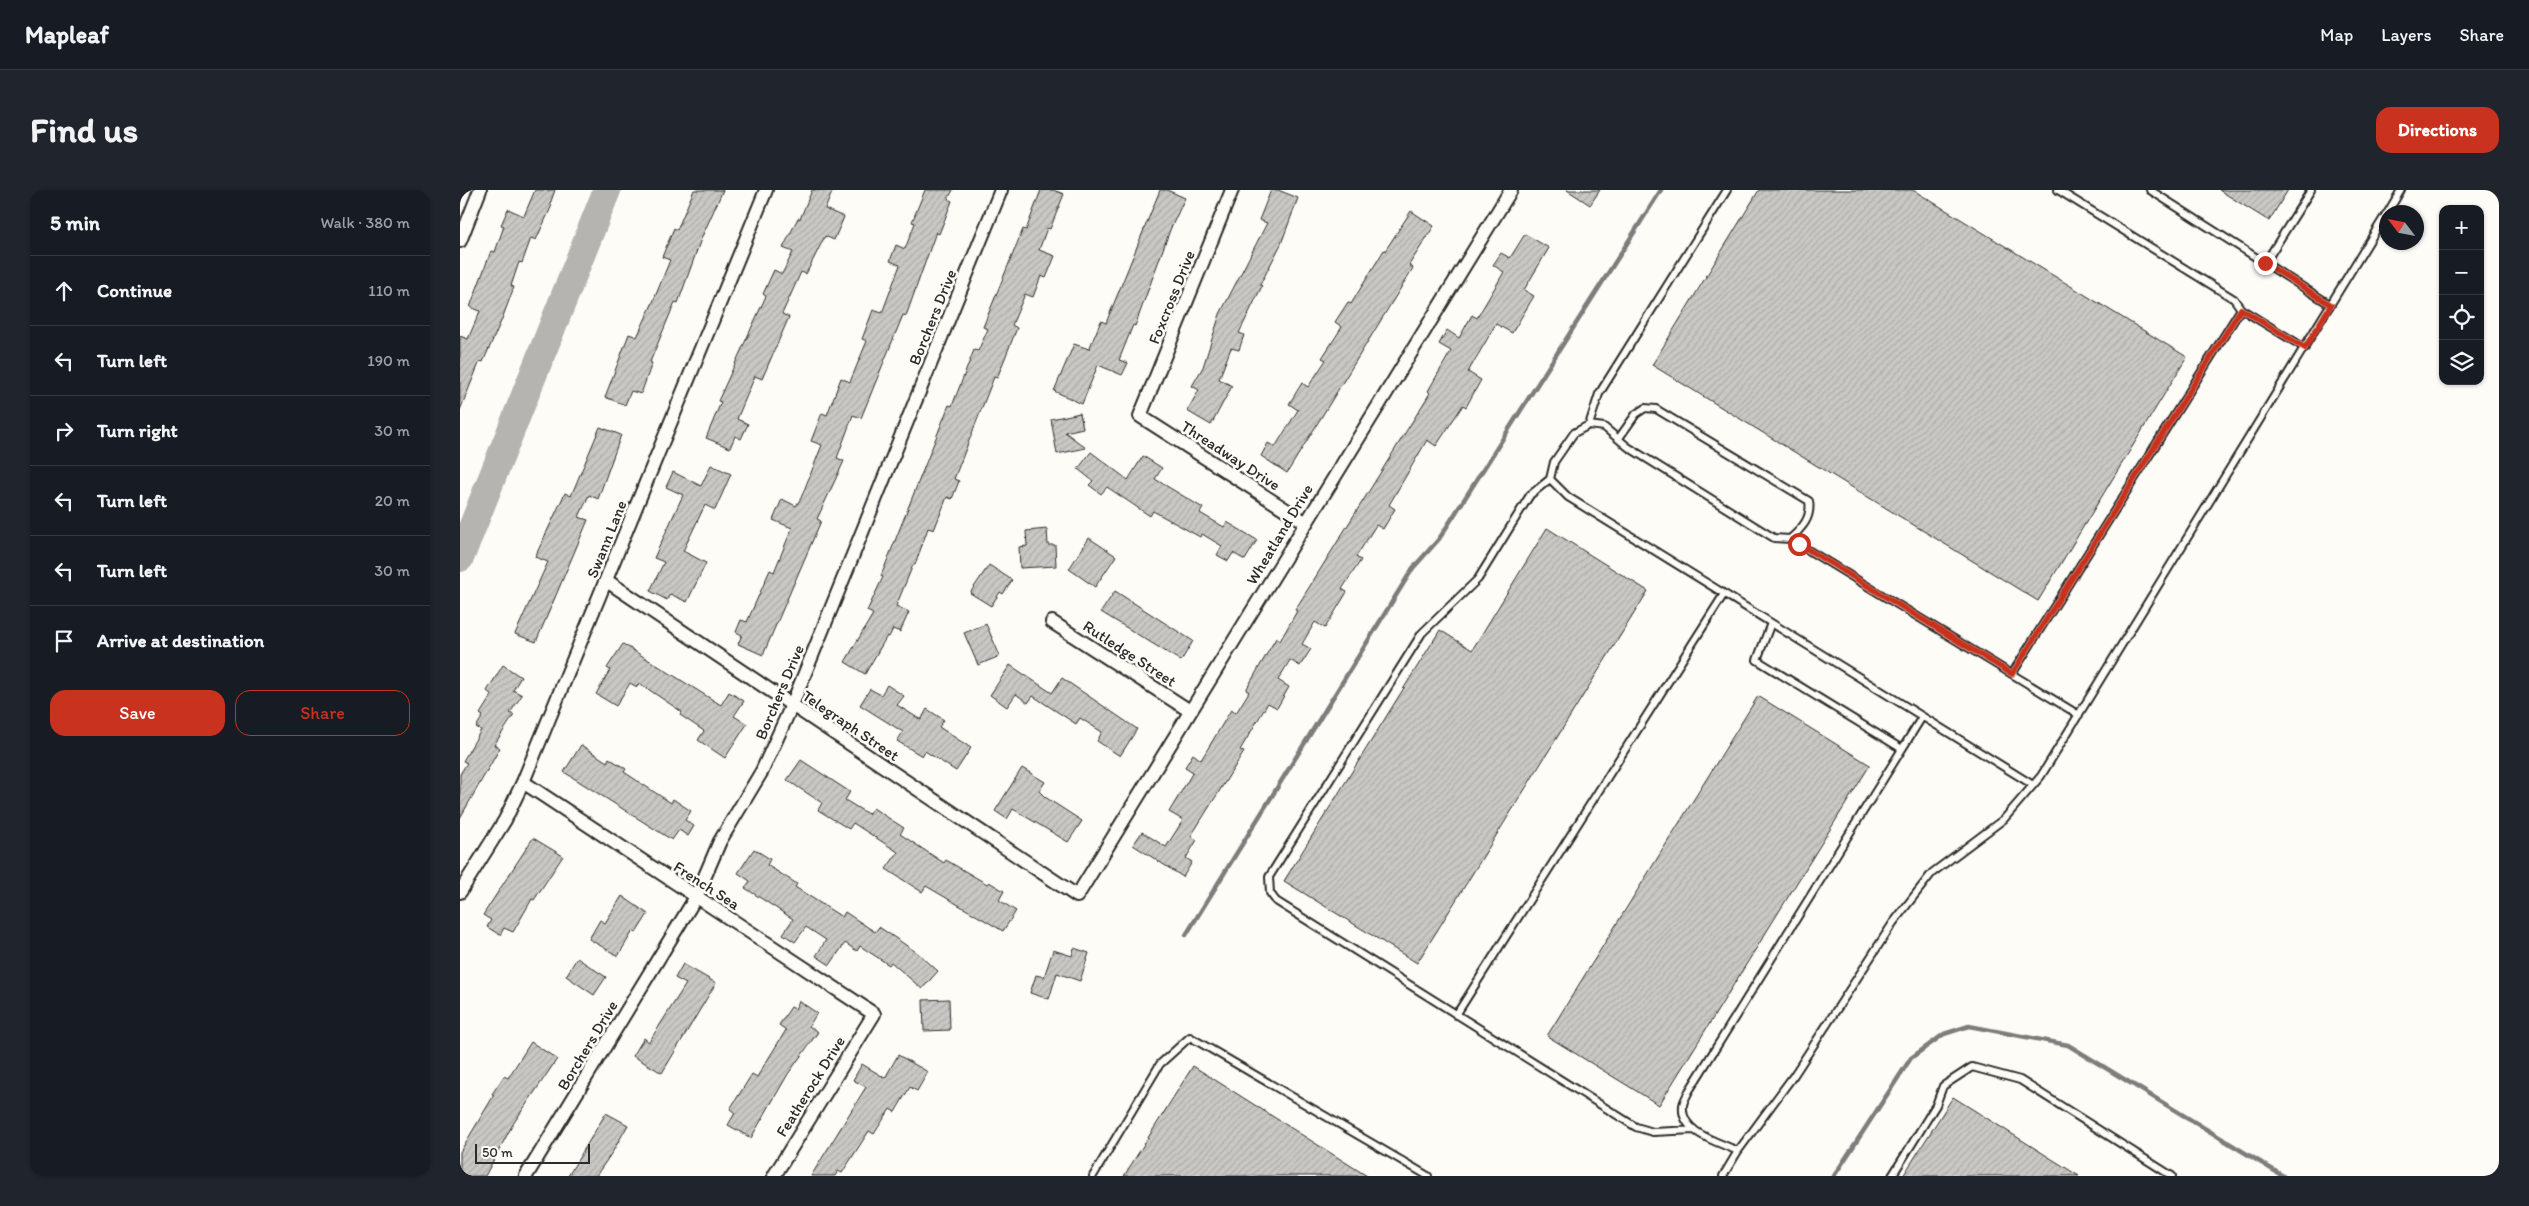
<!DOCTYPE html>
<meta charset="utf-8">
<style>
body{margin:0;font-family:Itim,sans-serif;background:#20242c;color:#f1f3f6}
.controls{position:absolute;right:15px;top:15px;display:grid;overflow:hidden;border-radius:10px;box-shadow:0 1px 4px #0004}
.controls button{width:45px;height:45px;display:grid;place-items:center;padding:0;border:0;border-bottom:1px solid #363941;background:#171b24;color:#f1f3f6;font:25px sans-serif}
.compass{position:absolute;left:1919px;top:15px;width:45px;height:45px;border-radius:50%;background:#171b24;box-shadow:0 1px 4px #0004;rotate:302deg}
.scale{position:absolute;left:15px;bottom:12px;width:115px;box-sizing:border-box;padding-left:5px;border:2px solid #2b2b2b;border-top:0;font-size:14px;line-height:18px;white-space:nowrap;color:#2b2b2b;-webkit-text-stroke:4px #fdfcf7;paint-order:stroke}
.stop{position:absolute;width:15px;height:15px;margin:-11px;border:4px solid #c8321e;border-radius:50%;background:#fff}
.stop.end{background:#c8321e;border-color:#fff;box-shadow:0 1px 5px #0008}
.list{margin:0;padding:0;list-style:none}
h2{display:flex;justify-content:space-between;align-items:center;height:65px;margin:0;padding:0 20px;font-size:21px}
h2 small{font-size:16px;font-weight:400;color:#9ea1a6}
.list li{display:grid;grid-template-columns:32px 1fr auto;gap:15px;align-items:center;box-sizing:border-box;height:70px;padding:0 20px;border-top:1px solid #363941}
.list b{display:block;font-size:19px;white-space:nowrap}
.list em{font-size:16px;font-style:normal;color:#9ea1a6}
.actions{display:flex;gap:10px;padding:15px 20px}
.actions a{flex:1;padding:11px 0;border:1px solid #c8321e;border-radius:15px;text-align:center;font-size:18px;color:#c8321e}
.actions .main{background:#c8321e;color:#fff}
.icon{flex:none;width:28px;height:28px;fill:none;stroke:currentColor;stroke-width:2;stroke-linecap:round;stroke-linejoin:round}
.map{position:relative;flex:none;width:2039px;height:986px;overflow:hidden;border-radius:15px}
header{display:flex;align-items:center;gap:30px;box-sizing:border-box;height:70px;padding:0 25px;background:#171b24;border-bottom:1px solid #363941}
header strong{font-size:24px}
nav{display:flex;gap:28px;margin-inline-start:auto;font-size:18px}
.intro{display:flex;align-items:center;justify-content:space-between;box-sizing:border-box;height:120px;padding:0 30px}
h1{margin:0;font-size:35px}
.button{padding:12px 22px;border-radius:15px;background:#c8321e;color:#fff;font-size:18px;font-weight:700}
main{display:flex;gap:30px;padding:0 30px}
aside{flex:1;background:#171b24;border-radius:15px;box-shadow:0 1px 4px #0004}
.map>svg:first-child{display:block}
.lines{fill:none;stroke-linecap:round;stroke-linejoin:round}
.stream{stroke:#7e7d7b;stroke-width:4.5}
.river{stroke:#b5b4b1;stroke-width:28}
.building{fill:url(#building-hatch);stroke:#2b2b2b}
.service-casing{stroke:#2b2b2b;stroke-width:10}
.minor-casing{stroke:#2b2b2b;stroke-width:16}
.service{stroke:#fdfcf7;stroke-width:6}
.minor{stroke:#fdfcf7;stroke-width:12}
.route{stroke:#c8321e;stroke-width:6}
.labels{text-anchor:middle;stroke-width:5;stroke-linejoin:round;paint-order:stroke}
.street-label{font-size:16px;fill:#2b2b2b;stroke:#fdfcf7}
</style>
<header>
<strong>Mapleaf</strong>
<nav><a>Map</a><a>Layers</a><a>Share</a></nav>
</header>
<div class="intro"><h1>Find us</h1><a class="button">Directions</a></div>
<main>
<aside>
<h2>5 min<small>Walk · 380 m</small></h2>
<ul class="list">
<li><svg class="icon" aria-label="ahead" viewBox="0 0 24 24"><path d="M12 20V5M6 11l6-6 6 6"/></svg><div><b>Continue</b></div><em>110 m</em></li>
<li><svg class="icon" aria-label="left" viewBox="0 0 24 24"><path d="M17 20v-9H6M10 6l-5 5 5 5"/></svg><div><b>Turn left</b></div><em>190 m</em></li>
<li><svg class="icon" aria-label="right" viewBox="0 0 24 24"><path d="M7 20v-9h11M14 6l5 5-5 5"/></svg><div><b>Turn right</b></div><em>30 m</em></li>
<li><svg class="icon" aria-label="left" viewBox="0 0 24 24"><path d="M17 20v-9H6M10 6l-5 5 5 5"/></svg><div><b>Turn left</b></div><em>20 m</em></li>
<li><svg class="icon" aria-label="left" viewBox="0 0 24 24"><path d="M17 20v-9H6M10 6l-5 5 5 5"/></svg><div><b>Turn left</b></div><em>30 m</em></li>
<li><svg class="icon" aria-label="arrive" viewBox="0 0 24 24"><path d="M6 21V4h12l-3 4 3 4H6"/></svg><div><b>Arrive at destination</b></div></li>
</ul>
<div class="actions"><a class="main">Save</a><a>Share</a></div>
</aside>
<div class="map">
<svg width="2039" height="986" viewBox="0 0 2039 986">
<defs>
<pattern id="building-hatch" width="6" height="6" patternUnits="userSpaceOnUse" patternTransform="scale(1.25)"><rect width="6" height="6" fill="#c9c8c4"/><path d="M-1 1l2-2M0 6l6-6M5 7l2-2" fill="none" stroke="#adaca9"/></pattern>
</defs>
<rect width="100%" height="100%" fill="#fdfcf7"/>
<filter id="ink" filterUnits="userSpaceOnUse"><feTurbulence type="fractalNoise" baseFrequency=".02" numOctaves="2"/><feDisplacementMap in="SourceGraphic" scale="10" xChannelSelector="R" yChannelSelector="G"/><feConvolveMatrix kernelMatrix="1 2 1 2 8 2 1 2 1" color-interpolation-filters="sRGB"/></filter>
<g filter="url(#ink)">
<g class="lines">
<path class="stream" d="M726 745 953 378 979 349 1201 0
M1374 986 1451 868 1484 844 1509 836 1608 855 1823 986"/>
<path class="river" d="M0 368 147 0"/>
</g>
<path class="building" d="M75 0H95L90 14 92 15 76 50 71 48 62 73 59 72 51 96 54 97 42 129 23 172 20 171 0 220V146L8 149 20 121 10 117 31 61 35 62 44 36 41 35 48 19 64 26Z
M234 0H263L241 49 218 113 215 112 190 172 192 173 181 204 171 201 165 215 145 207 169 144 177 147 193 112 210 70 202 67 214 38 217 40Z
M352 0H373L365 19 384 27 374 50 365 46 346 84 341 82 322 124 329 127 302 189 295 186 277 229 288 234 281 249 275 246 270 258 246 248 261 212 258 211 306 106 303 104 314 80 322 84 333 62 323 58 338 28 340 29Z
M465 0H493L488 9 492 11 479 44 476 42 446 126 443 125 401 228 393 225 377 268 384 271 357 329 361 331 303 465 278 454 282 445 276 442 281 430 287 432 310 380 314 382 332 338 313 330 322 309 336 316 341 308 362 255 351 251 362 223 367 225 381 188 390 192 407 151 402 149 413 120 422 123 440 75 430 71 436 55 445 59 455 33 452 32Z
M581 0H593L604 4 590 39 587 38 579 60 595 66 586 88 581 86 573 107 565 104 552 135 557 138 537 188 534 187 494 289 499 291 492 309 487 307 474 340 468 338 455 375H453L436 416 449 422 440 442 433 439 429 447 427 446 405 484 385 472 413 424 407 421 423 387 421 386 489 215 492 216 514 160 518 161 528 139 523 137 563 39 566 40Z
M700 0H707L725 8 710 40 675 136 673 135 659 170 668 173 662 185 638 175 622 214 594 201 614 154 629 159 641 131 646 133Z
M811 0H818L838 8 821 54 800 95 802 96 779 143 784 145 779 160 771 158 759 189 772 196 751 235 727 221 739 200 732 196 743 177 760 124 807 33 799 30Z
M1107 0H1140L1130 15Z
M1299 0H1453L1727 167 1578 411 1192 175Z
M1759 0H1828L1809 31Z
M951 21 974 36 949 75 953 78 827 283 801 266 808 253 815 257 838 220 829 214 842 193 848 197 866 170 862 168 882 137 875 132 888 112 891 114 924 60 925 61Z
M1065 44 1089 58 1064 100 1074 106 1052 143 1036 134 1008 182 1021 190 1006 217 1003 215 976 256 967 250 929 315 935 319 923 339 916 335 896 367 901 370 882 399 887 402 865 438 855 432 842 454 851 459 840 476 830 470 818 490 829 497 817 518 808 513 780 560 784 562 731 646 737 650 726 668 732 672 723 687 673 655 682 642 706 657 723 630 709 622 733 582 725 577 733 564 741 570 771 520 776 523 789 502 786 500 816 448 820 451 837 421 835 420 970 203 968 201 991 161 979 154 987 140 999 148 1012 125 1017 128 1044 82 1033 75 1041 63 1050 68Z
M620 223 623 238 605 242 626 258 597 264 591 229Z
M140 237 161 245 138 309 129 305 119 327 128 330 76 452 55 444 88 372 75 367 105 303 111 306Z
M631 262 668 290 683 266 702 278 695 289 743 318 740 323 764 337 767 332 797 350 785 370 773 363 768 371 757 365 762 356 742 344 740 347 693 321 690 326 647 297 641 304 629 295 633 291 618 279Z
M251 275 271 284 255 320 245 315 223 361 246 373 227 412 210 404 207 410 190 401 204 372 194 368 223 305 206 297 213 282 241 296Z
M1087 338 1188 401 957 773 824 691 980 440 1012 460Z
M587 339 588 355H595L596 376 560 378 559 357 567 356 566 341Z
M629 348 656 366 635 397 609 379Z
M529 375 552 390 543 404 540 402 531 416 510 403Z
M655 401 733 451 721 471 641 422Z
M526 434 540 466 518 475 504 443Z
M163 454 261 515 269 502 284 511 274 526 287 534 265 568 238 550 244 541 220 525 222 522 179 493 177 497 170 493 156 516 136 504 150 480 147 478Z
M43 475 61 487 53 500 62 505 50 523 54 525 34 555 40 558 0 628V584L7 573 3 571 21 540 16 537 23 526 20 524 32 505 27 501Z
M550 475 592 503 602 488 677 539 660 566 637 551 642 542 620 528 616 534 573 506 568 513 556 504 547 517 530 505Z
M427 495 444 506 437 515 461 530 467 519 484 530 479 537 511 558 496 581 465 561 462 566 437 551 443 542 400 515 410 499 421 505Z
M1298 506 1410 575 1199 915 1087 846Z
M121 555 147 572 149 568 166 579 164 582 211 613 213 609 231 621 225 630 234 636 228 646 219 640 212 650 104 582Z
M341 570 390 602 385 610 408 624 413 618 444 638 440 644 484 673 486 670 527 694 529 692 544 701 539 710 556 721 543 741 466 696 462 702 426 679 438 662 393 633 389 639 358 620 362 613 327 590Z
M562 578 585 592 579 601 585 607 622 631 608 652 553 619 547 629 535 621Z
M73 648 103 666 74 710 72 709 53 742 44 738 40 745 27 737 31 730 23 725Z
M294 659 310 669 307 675 337 694 335 697 382 727 385 722 415 742 419 737 459 764 478 781 462 799 431 772 429 775 400 756 397 761 385 753 370 775 356 766 366 750 346 737 335 752 323 744 333 729 285 698 290 691 278 683Z
M162 706 188 724 176 743 173 741 158 766 129 749 140 730 145 733Z
M614 758 629 763 620 791 597 783 589 809 570 803 576 785 584 787 593 760 612 766Z
M117 768 146 787 134 805 106 786Z
M223 774 256 793 202 883 173 866 184 848 189 852 226 794 215 788Z
M489 809 490 840 464 841 463 810Z
M339 811 357 823 349 836 358 842 328 884 291 948 268 935 275 923 270 919 292 884 297 887 326 840 319 835 331 817 335 819Z
M71 852 97 869 53 934 25 986H0V962L34 905 32 904 44 886 48 888Z
M438 865 468 882 457 901 450 897 435 922 430 919 414 944 409 941 382 983 378 981 375 986H351L406 897 393 890 402 874 425 888Z
M733 876 907 986H664Z
M1493 907 1619 986H1443Z
M146 923 168 935 153 961 136 986H108Z"/>
<g class="lines">
<defs>
<path id="service" d="M1598 0 1774 109 1781 119
M1690 0 1871 115
M1928 22 1941 0
M1805 73 1851 0
M1129 235 1139 204 1267 0
M1159 248 1176 224 1185 218 1196 219 1349 311C1352 328 1342 338 1330 349L1314 348 1168 257 1144 237 1129 235 1114 243 1094 272 1090 289 1108 307 1573 595
M1090 289 1070 305 1018 389 962 443 809 687 810 703 816 711 1176 937 1193 942 1234 940
M1330 349 1619 525
M1311 433 1297 470 1442 559
M1552 484 1781 119 1845 158
M996 825 1264 404
M1278 961C1259 952 1220 943 1223 916 1223 911 1227 906 1229 901L1462 527
M633 986 700 874 730 847 968 986
M1263 986 1278 961 1334 885 1433 733 1472 683 1544 629 1581 586 1926 24
M1432 986 1476 915 1483 896 1512 877 1560 890 1712 986"/>
<path id="minor" d="M772 0 680 226 845 332
M0 51 20 0
M147 391 617 706 1051 0
M592 432 730 521
M63 592 414 824 314 986
M0 702 45 630 63 592 306 0
M66 986 236 707 260 651 302 581 332 515 541 0"/>
</defs>
<use href="#service" class="service-casing"/>
<use href="#minor" class="minor-casing"/>
<use href="#service" class="service"/>
<use href="#minor" class="minor"/>
</g>
</g>
<g class="lines" filter="url(#ink)">
<path class="route" d="M1339 354 1552 484 1781 119 1845 158 1871 115 1805 73"/>
</g>
<g class="labels">
<g class="street-label">
<text transform="translate(711 107) rotate(-68)" y="6">Foxcross Drive</text>
<text transform="translate(472 127) rotate(-68)" y="6">Borchers Drive</text>
<text transform="translate(771 265) rotate(33)" y="6">Threadway Drive</text>
<text transform="translate(819 344) rotate(-59)" y="6">Wheatland Drive</text>
<text transform="translate(146 349) rotate(-68)" y="6">Swann Lane</text>
<text transform="translate(670 463) rotate(33)" y="6">Rutledge Street</text>
<text transform="translate(319 502) rotate(-67)" y="6">Borchers Drive</text>
<text transform="translate(391 535) rotate(34)" y="6">Telegraph Street</text>
<text transform="translate(247 695) rotate(33)" y="6">French Sea</text>
<text transform="translate(127 855) rotate(-59)" y="6">Borchers Drive</text>
<text transform="translate(350 896) rotate(-58)" y="6">Featherock Drive</text>
</g>
</g>
</svg>
<div class="controls">
<button>+</button>
<button>−</button>
<button><svg class="icon" aria-label="locate" viewBox="0 0 24 24"><circle cx="12" cy="12" r="6"/><path d="M12 2v4M12 18v4M2 12h4M18 12h4"/></svg></button>
<button><svg class="icon" aria-label="layers" viewBox="0 0 24 24"><path d="M12 4l9 5-9 5-9-5zM3 14l9 5 9-5"/></svg></button>
</div>
<svg class="compass" viewBox="-18 -18 36 36"><path d="M0-13l5 13h-10z" fill="#e53935"/><path d="M0 13l5-13h-10z" fill="#9ea1a6"/></svg>
<div class="scale">50 m</div>
<div class="stop" style="left:1339px;top:354px"></div>
<div class="stop end" style="left:1805px;top:73px"></div>
</div>
</main>
